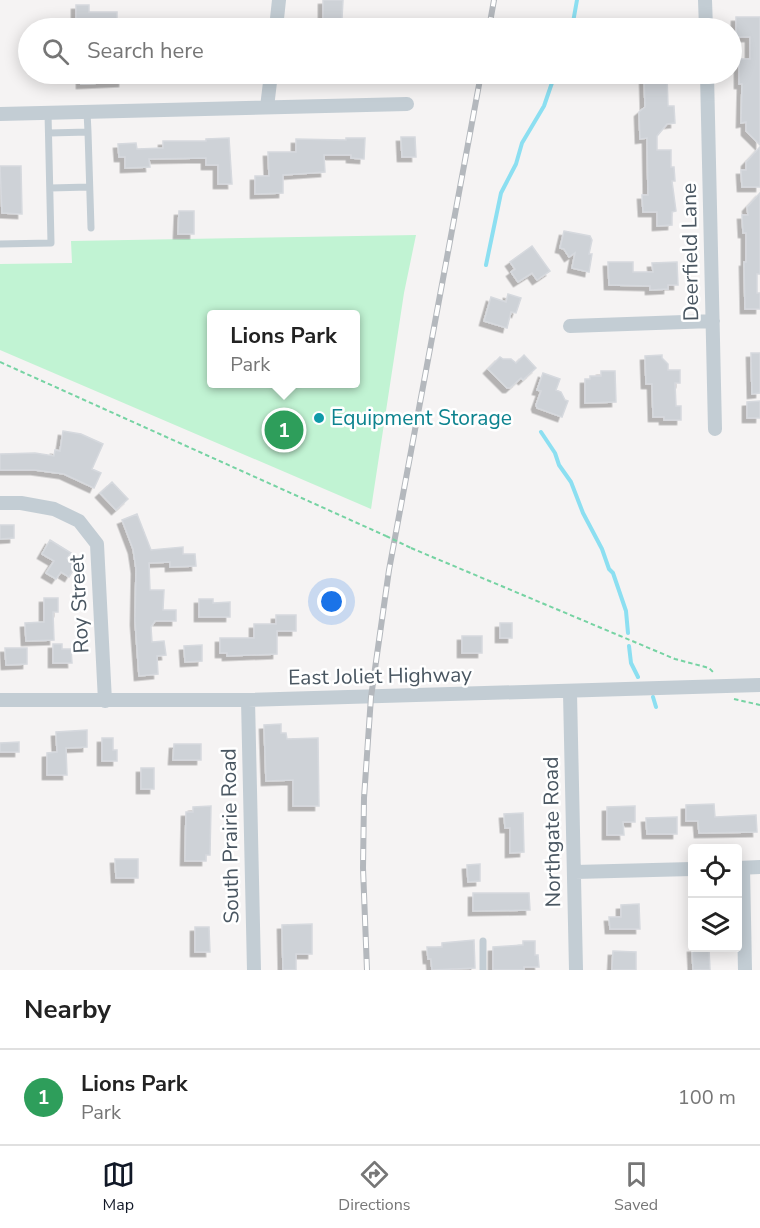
<!DOCTYPE html>
<style>
body{margin:0;font-family:"Nunito Sans",sans-serif;background:#f2f2f2;color:#222}
.controls{position:absolute;right:18px;bottom:18px;display:grid;overflow:hidden;border-radius:6px;box-shadow:0 3px 15px #0003}
.controls button{width:54px;height:54px;display:grid;place-items:center;padding:0;border:0;border-bottom:2px solid #e0e0e0;background:#fff;color:#222;font:30px sans-serif}
.you{position:absolute;left:332px;top:602px;width:21px;height:21px;margin:-15px;border:4px solid #fff;border-radius:50%;background:#1a73e8;box-shadow:0 0 0 9px #1a73e833}
.badge{display:grid;place-items:center;width:39px;height:39px;border-radius:50%;background:#111827;color:#fff;font-size:20px;font-weight:700}
.pin{position:absolute;translate:-50% -50%;border:3px solid #fff;box-shadow:0 2px 6px #0006}
.popup{position:absolute;left:207px;top:310px;width:153px;height:78px;box-sizing:border-box;display:grid;place-content:center;border-radius:6px;background:#fff;filter:drop-shadow(0 2px 4px #0005);font-size:20px;white-space:nowrap;color:#767676}
.popup b{font-size:22px;color:#222}
.popup::after{content:'';position:absolute;left:50%;top:100%;margin-left:-12px;border:12px solid transparent;border-top-color:#fff}
.list{margin:0;padding:0;list-style:none}
h2{display:flex;justify-content:space-between;align-items:center;height:78px;margin:0;padding:0 24px;font-size:26px}
h2 small{font-size:20px;font-weight:400;color:#767676}
.list li{display:grid;grid-template-columns:39px 1fr auto;gap:18px;align-items:center;box-sizing:border-box;height:96px;padding:0 24px;border-top:2px solid #e0e0e0}
.list b{display:block;font-size:22px;white-space:nowrap}
.list p{margin:0;font-size:20px;white-space:nowrap;color:#767676}
.list em{font-size:20px;font-style:normal;color:#767676}
.icon{flex:none;width:33px;height:33px;fill:none;stroke:currentColor;stroke-width:2;stroke-linecap:round;stroke-linejoin:round}
.map{position:relative;flex:none;width:760px;height:970px;overflow:hidden}
.search{position:absolute;background:#fff;box-shadow:0 3px 15px #0003;left:18px;right:18px;top:18px;height:66px;display:flex;align-items:center;gap:15px;box-sizing:border-box;padding:0 21px;border-radius:33px;color:#767676;font-size:22px}
.sheet{height:174px;background:#fff}
nav{display:flex;justify-content:space-around;align-items:center;box-sizing:border-box;height:84px;border-top:2px solid #e0e0e0;background:#fff;font-size:16px;color:#767676}
nav a{display:grid;justify-items:center;gap:3px}
nav .on{color:#111827}
.map>svg:first-child{display:block}
.green{fill:#c1f3d3;fill-rule:evenodd}
.lines{fill:none;stroke-linecap:round;stroke-linejoin:round}
.stream{stroke:#8cdff1;stroke-width:4}
.building{fill:#ced2d7;stroke:#d6d9de;stroke-width:1.5;filter:url(#shadow)}
.path{stroke:#76d3a3;stroke-width:2;stroke-dasharray:4.5 3;stroke-linecap:butt}
.lane{stroke:#c3cdd4;stroke-width:7}
.street{stroke:#c3cdd4;stroke-width:14}
.rail-casing{stroke:#b4b8bd;stroke-width:6}
.rail{stroke:#fff;stroke-width:4;stroke-dasharray:11;stroke-linecap:butt}
.path-bridge{stroke:#76d3a3;stroke-width:2;stroke-dasharray:4.5 3;stroke-linecap:butt}
.culture-dot{fill:#0f9aa8;stroke:#fff;stroke-width:2}
.labels{text-anchor:middle;stroke-width:5;stroke-linejoin:round;paint-order:stroke}
.street-label{font-size:21px;fill:#495661;stroke:#fff}
.culture-label{font-size:21px;fill:#0d838f;stroke:#fff;text-anchor:start}
</style>
<div class="map">
<svg width="760" height="970" viewBox="0 0 760 970">
<defs>
<filter id="shadow"><feDropShadow dx="-4.5" dy="4.5" stdDeviation="0" flood-color="#0004"/></filter>
</defs>
<rect width="100%" height="100%" fill="#f5f3f3"/>
<path class="green" d="M416 235 404 293 371 509 0 350V264L72 263 71 241ZM356 314V384H212V314Z"/>
<g class="lines">
<path class="stream" d="M572 28 577 0
M486 265 501 193 516 164 522 143 544 106 555 74
M541 432 555 453 559 465 571 482 583 513 602 549 609 569 613 573 626 611 628 633
M629 646 631 663 638 677
M653 697 656 707"/>
</g>
<path class="building" d="M323 0H343L342 19H323Z
M76 5H89V12H117V28H103V25H76Z
M736 17H760V145L746 131V122L741 123 742 84H739V59H750V37H736Z
M642 20H670V28H642Z
M81 74H123V82L81 84Z
M644 74H667L668 106H674L675 123 667 124 657 136V150H671V167H674L675 181H672L676 211 672 212V225L657 226V212H643L642 195H648L647 138 640 139 639 112 645 107Z
M401 137H415L416 157H402Z
M229 138 232 184H218V165H206V158L149 159 150 167 125 168V157H119L118 144 136 143 137 149 163 148V141H206V139Z
M346 138H365L364 159 351 158V155H324L325 172 283 175V193L255 194V176H269L268 152H296V139L346 140Z
M760 147V187H742L741 170H746V162Z
M0 166H21L22 214 2 213Z
M760 193V274H757V293H760V309H745L744 262H746V233H743L742 215H748L747 207Z
M179 211H194V234H178Z
M564 231 590 236 592 240 589 254H592L589 272 572 268 575 253 569 257 564 249 560 248Z
M532 246 550 271 537 280 532 273 518 282 511 272 515 269 510 262Z
M608 262H633V272H653L652 263 677 262 678 285H668V289L650 290V286L609 285Z
M508 294 521 298 516 313 511 312 507 328 484 321 491 297 506 302Z
M751 353H760V393L752 394Z
M524 355 536 368 523 380 521 378 510 388H507L488 369 500 357 503 359H511L516 363Z
M662 355V358L668 364V370H680V383H675L676 406H681V420H664V417H653L652 384H646L645 356Z
M601 371H615L616 402 585 403V379H590V376H601Z
M543 373 560 379 556 390 561 392 565 400 568 401 562 417 537 408 536 405 541 391 537 390Z
M760 401V418H747V402Z
M63 431 81 434 103 444 92 469 101 473 94 488 64 474 35 470H0V454L35 453 54 456 55 450 60 451Z
M112 482 128 499 116 510 100 493Z
M137 514 151 550 183 547V554H195L196 566 170 567V562L149 563 150 590H164L163 610H176V621H155L151 627 152 642 164 641 166 655 157 656 158 674 139 676 135 621 136 569 133 549 122 520Z
M0 525H14V538L0 539Z
M50 540 71 553 67 558 77 564 69 577 61 572 56 579 46 573 54 561 42 554Z
M44 598H58V612H53L54 640 26 641 25 623 44 622Z
M199 599H213V603L230 602V617H199Z
M276 615H296V631H277V654L227 656V653H220V638H254V624H276Z
M500 623H512V638H500Z
M462 636H482V653H462Z
M53 644H62V649H71L72 663H53Z
M202 645V661L185 662 184 646Z
M5 648H27V664L6 665Z
M281 724V733H286L287 739 318 738 319 806H293V780L266 781 264 725Z
M87 730V747L66 748 67 775H47V753L57 752 56 732Z
M102 738H113V750H117V761H102Z
M19 742V752H0V743Z
M174 744H201V760H173Z
M141 768H154V789H141Z
M714 804 715 817 756 815 757 832 699 833 698 821H686V805Z
M211 806 210 855H206V861H185L186 812H193V807Z
M635 806V822H623L624 835H607V807Z
M523 813 524 852 510 853V828H505L504 814Z
M677 817V834H647L646 818Z
M115 859H138V878H116Z
M480 864V881L468 882 467 865Z
M473 893H529L530 910 473 911Z
M639 904 640 929H610L609 917H621V905Z
M312 924V954H296V970H283L282 925Z
M195 927H209L210 952H195Z
M474 940 475 968 432 970 431 959H428L427 947H442V943Z
M523 941H535V955H538L539 967H524V970H493V947L523 945Z
M692 948H709L710 970H693Z
M613 951 636 952V970H612Z"/>
<g class="lines">
<path class="path" d="M0 362 386 536
M411 548 675 659 709 668 715 674
M734 699 760 705"/>
<path class="lane" d="M88 132 91 228
M49 133 88 132 87 112
M50 188 89 187
M0 244 51 243 48 113
M483 941V970"/>
<path class="street" d="M705 0 706 28
M276 28 279 0
M707 74 715 429
M267 107 271 74
M0 114 407 104
M570 326 713 321
M0 503H21L54 509 79 521 97 544 105 701
M570 693 576 970
M0 700H248L760 685
M248 700 254 970
M738 868 760 867
M743 868 745 970
M575 872 692 869"/>
<defs>
<path id="rail" d="M489 28 494 0
M367 970 363 868 364 798 371 697 389 570 481 74"/>
</defs>
<use href="#rail" class="rail-casing"/>
<use href="#rail" class="rail"/>
<path class="path-bridge" d="M386 536 411 548"/>
</g>
<circle class="culture-dot" cx="319" cy="418" r="6"/>
<g class="labels">
<g class="street-label">
<text transform="translate(690 252) rotate(-91)" y="7">Deerfield Lane</text>
<text transform="translate(79 604) rotate(-93)" y="7">Roy Street</text>
<text transform="translate(380 676) rotate(-1)" y="7">East Joliet Highway</text>
<text transform="translate(552 832) rotate(-91)" y="7">Northgate Road</text>
<text transform="translate(230 836) rotate(-91)" y="7">South Prairie Road</text>
</g>
<g class="culture-label">
<text x="331" y="425">Equipment Storage</text>
</g>
</g>
</svg>
<div class="controls">
<button><svg class="icon" aria-label="locate" viewBox="0 0 24 24"><circle cx="12" cy="12" r="6"/><path d="M12 2v4M12 18v4M2 12h4M18 12h4"/></svg></button>
<button><svg class="icon" aria-label="layers" viewBox="0 0 24 24"><path d="M12 4l9 5-9 5-9-5zM3 14l9 5 9-5"/></svg></button>
</div>
<div class="you"></div>
<div class="pin badge" style="left:284px;top:430px;background:#2e9e5b">1</div>
<div class="popup"><b>Lions Park</b>Park</div>
<div class="search"><svg class="icon" aria-label="search" viewBox="0 0 24 24"><circle cx="10" cy="10" r="6"/><path d="M15 15l6 6"/></svg>Search here</div>
</div>
<section class="sheet">
<h2>Nearby<small></small></h2>
<ul class="list">
<li><span class="badge" style="background:#2e9e5b">1</span><div><b>Lions Park</b><p>Park</p></div><em>100 m</em></li>
</ul>
</section>
<nav>
<a class="on"><svg class="icon" aria-label="map" viewBox="0 0 24 24"><path d="M3 6l6-2 6 2 6-2v14l-6 2-6-2-6 2zM9 4v14M15 6v14"/></svg>Map</a>
<a><svg class="icon" aria-label="directions" viewBox="0 0 24 24"><path d="M12 3l9 9-9 9-9-9zM9 14v-3h6M13 9l2 2-2 2"/></svg>Directions</a>
<a><svg class="icon" aria-label="saved" viewBox="0 0 24 24"><path d="M7 4h10v16l-5-4-5 4z"/></svg>Saved</a>
</nav>
